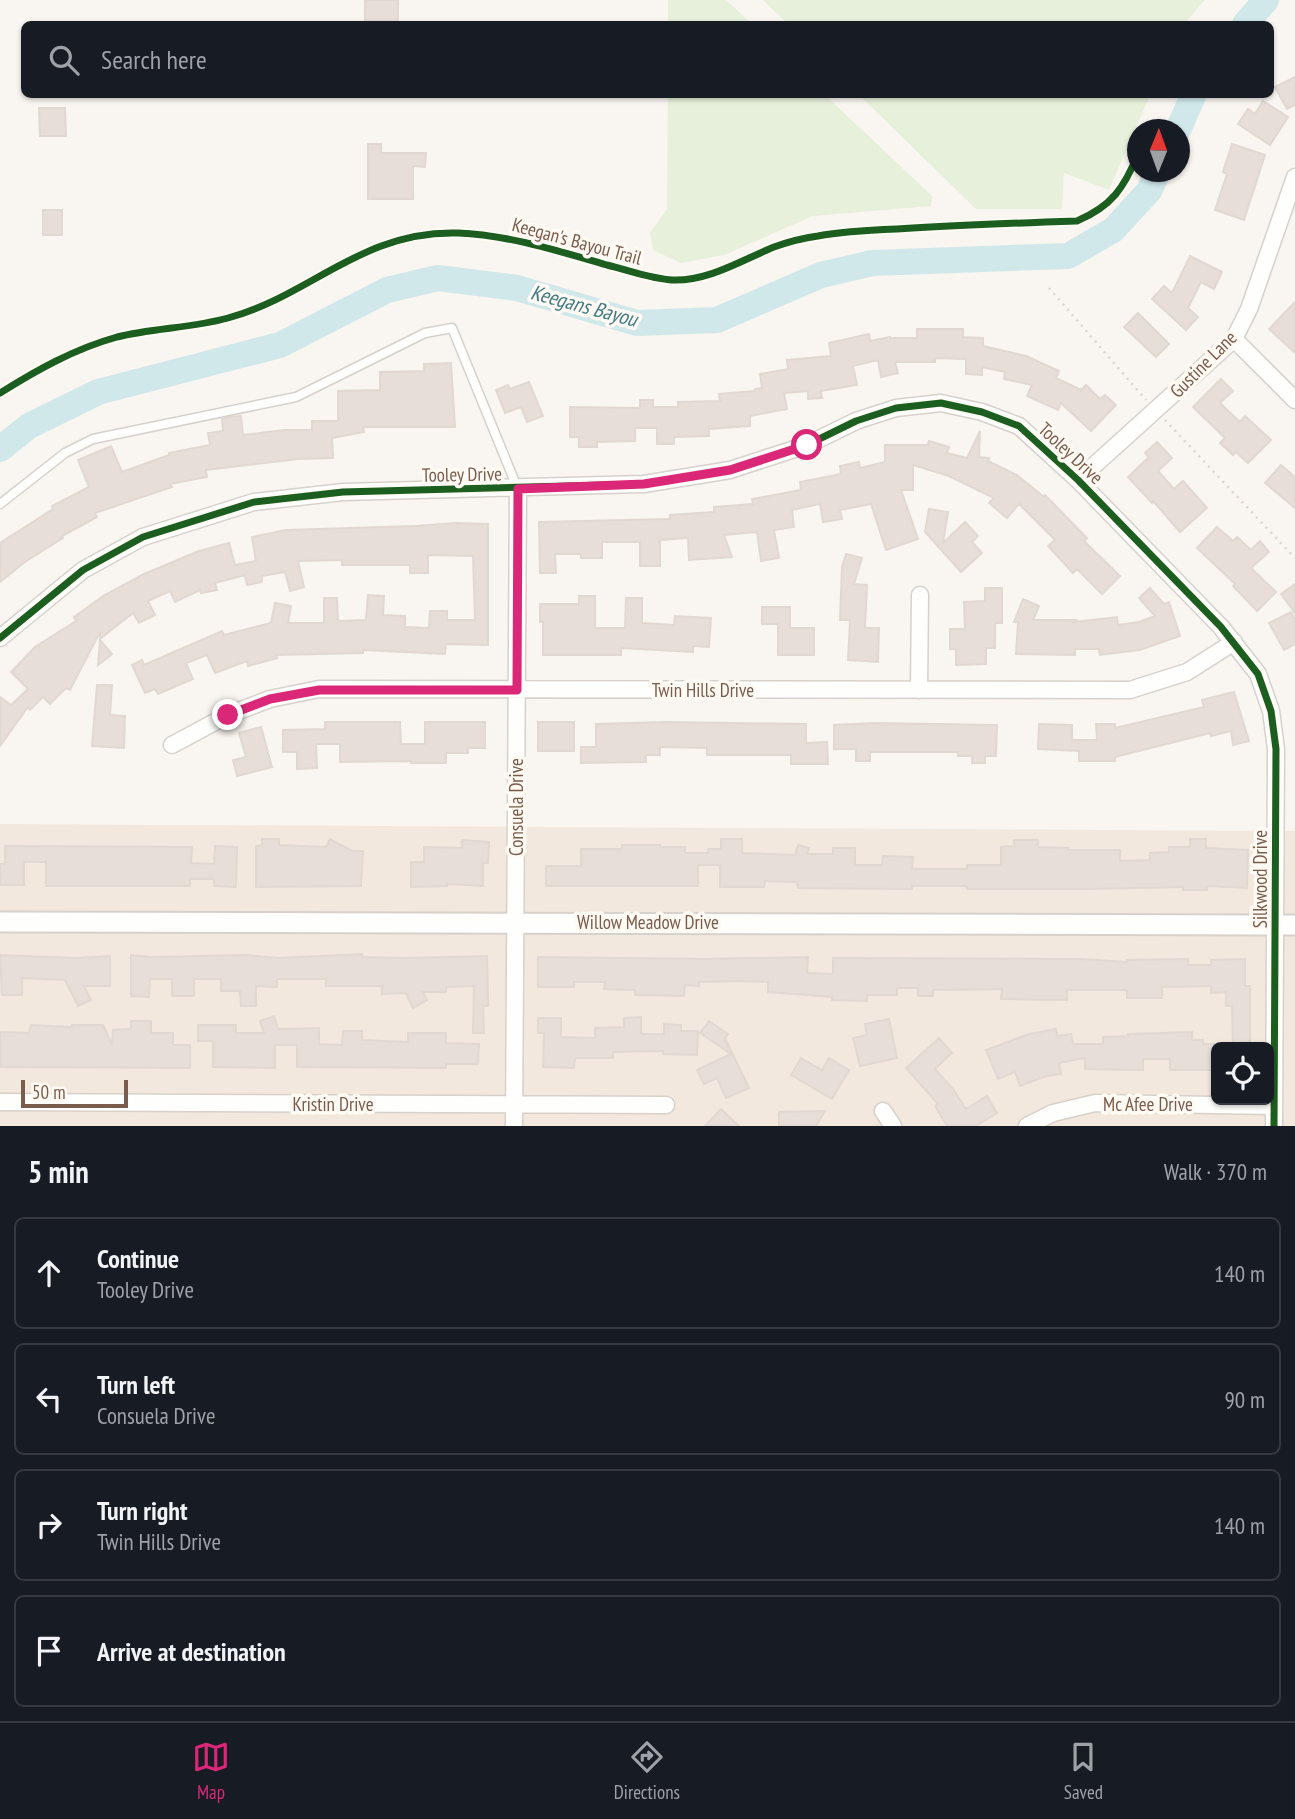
<!DOCTYPE html>
<meta charset="utf-8">
<style>
body{margin:0;font-family:"PT Sans Narrow",sans-serif;background:#242831;color:#f1f3f6}
.controls{position:absolute;right:21px;bottom:21px;display:grid;overflow:hidden;border-radius:10px;box-shadow:0 2px 5px #0004}
.controls button{width:63px;height:63px;display:grid;place-items:center;padding:0;border:0;border-bottom:2px solid #363941;background:#171b24;color:#f1f3f6;font:35px sans-serif}
.compass{position:absolute;left:1127px;top:119px;width:63px;height:63px;border-radius:50%;background:#171b24;box-shadow:0 2px 5px #0004;rotate:1deg}
.scale{position:absolute;left:21px;bottom:18px;width:107px;box-sizing:border-box;padding-left:7px;border:4px solid #7a5c4d;border-top:0;font-size:19px;line-height:24px;white-space:nowrap;color:#7a5c4d;-webkit-text-stroke:5px #fffaf3;paint-order:stroke}
.stop{position:absolute;width:21px;height:21px;margin:-16px;border:5px solid #db2777;border-radius:50%;background:#fff}
.stop.end{background:#db2777;border-color:#fff;box-shadow:0 2px 7px #0008}
.list{margin:0;padding:0;list-style:none}
h2{display:flex;justify-content:space-between;align-items:center;height:91px;margin:0;padding:0 28px;font-size:30px}
h2 small{font-size:23px;font-weight:400;color:#9ea1a6}
.list li{display:grid;grid-template-columns:46px 1fr auto;gap:21px;align-items:center;box-sizing:border-box;height:112px;margin:0 14px 14px;padding:0 14px;border:2px solid #363941;border-radius:10px}
.list b{display:block;font-size:26px;white-space:nowrap}
.list p{margin:0;font-size:23px;white-space:nowrap;color:#9ea1a6}
.list em{font-size:23px;font-style:normal;color:#9ea1a6}
.icon{flex:none;width:38px;height:38px;fill:none;stroke:currentColor;stroke-width:2;stroke-linecap:round;stroke-linejoin:round}
.map{position:relative;flex:none;width:1295px;height:1126px;overflow:hidden}
.search{position:absolute;background:#171b24;box-shadow:0 2px 5px #0004;left:21px;right:21px;top:21px;height:77px;display:flex;align-items:center;gap:18px;box-sizing:border-box;padding:0 24px;border-radius:10px;color:#9ea1a6;font-size:26px}
.sheet{height:595px;background:#171b24}
nav{display:flex;justify-content:space-around;align-items:center;box-sizing:border-box;height:98px;border-top:2px solid #363941;background:#171b24;font-size:19px;color:#9ea1a6}
nav a{display:grid;justify-items:center;gap:4px}
nav .on{color:#db2777}
.map>svg:first-child{display:block}
.residential{fill:#f2e8de;fill-rule:evenodd}
.green{fill:#e7f0db}
.lines{fill:none;stroke-linecap:round;stroke-linejoin:round}
.river{stroke:#d0e8ea;stroke-width:26}
.building{fill:#e6ded7;stroke:#e2d8d2;stroke-width:2}
.service-casing{stroke:#d7d1cb;stroke-width:11}
.minor-casing{stroke:#d7d1cb;stroke-width:19}
.tertiary-casing{stroke:#d7d1cb;stroke-width:23}
.path{stroke:#dcd5d0;stroke-width:2.5;stroke-dasharray:2 5;stroke-linecap:butt}
.service{stroke:#fefefd;stroke-width:8}
.minor{stroke:#fefefd;stroke-width:16}
.tertiary{stroke:#fefefd;stroke-width:19}
.cycleway-casing{stroke:#fffaf3;stroke-width:11}
.cycleway{stroke:#1b5e20;stroke-width:7}
.route{stroke:#db2777;stroke-width:9}
.labels{text-anchor:middle;stroke-width:7;stroke-linejoin:round;paint-order:stroke}
.street-label{font-size:19px;fill:#7a5c4d;stroke:#fffaf3}
.water-label{font-size:21px;font-style:italic;fill:#437c86;stroke:#fffaf3}
</style>
<div class="map">
<svg width="1295" height="1126" viewBox="0 0 1295 1126">
<rect width="100%" height="100%" fill="#f9f5f0"/>
<path class="residential" d="M0 824 1295 831V1126H0ZM1216 1047H1269V1100H1216Z"/>
<path class="green" d="M668 0H726L752 24H668Z
M763 0H1205L1184 24H788Z
M668 95H825L932 196 931 206 813 216 724 255 681 263 653 250 650 233 667 209Z
M859 95H1150L1109 190 1064 173 1062 209H976Z"/>
<g class="lines">
<path class="river" d="M1245 24 1266 0
M1178 130 1194 94
M0 449 29 426 98 392 280 345 387 290 438 278 517 288 637 323 717 320 821 275 872 263 1068 256 1113 230 1149 191 1158 172"/>
</g>
<path class="building" d="M365 0H398V24H365Z
M1295 77V105L1287 109 1275 87Z
M1263 101 1288 117 1270 145 1238 124 1248 109 1255 114Z
M39 108H65L66 136H40Z
M368 144H381V153H426L425 167 413 166V199H368Z
M1232 144 1265 155 1244 220 1215 210 1227 174 1223 172Z
M43 210H62V235H43Z
M1190 256 1222 272 1214 289 1201 282 1188 308 1198 317 1186 330 1152 299 1164 286 1172 293Z
M1295 302V353L1269 329Z
M1138 313 1169 344 1156 357 1124 327Z
M917 329H963V337L983 338V346L1026 356 1059 371 1056 378 1081 390 1086 385 1100 399 1105 395 1116 405 1091 431 1061 403 1058 410 1027 396 1032 385 1004 379 1005 372 982 367V375L966 374V359L935 358V362H895L898 373 881 377 878 360 853 366 857 385 821 391 822 398 808 399V391L784 393 787 409 750 416V426L709 429V436L674 437V444H657V428H635V441L597 442V447H579V437H570V407L640 408V400H653V407H678V402L720 401 719 394 755 391V389L762 388 760 374 788 369 787 360 831 356 829 343 869 334 870 341 890 337V338H917Z
M451 363 455 427H363L364 432 332 438 333 458 298 459 206 470 207 477 170 484 172 487 95 513 97 517 62 536 63 538 25 562 0 582V543L53 509 52 506 89 487 78 460 111 446 122 472 169 455V453L210 445 208 433 223 431 222 419 230 417 241 416 243 435 284 430H312V421H338V391L380 390V372L424 371V364Z
M1221 379 1233 391 1220 403 1240 422 1245 416 1271 440 1248 463 1236 452 1233 455 1220 443 1225 438 1193 407Z
M529 382 543 416 527 422 521 407 505 413 496 390 508 385 510 389Z
M980 431 979 457 989 458 988 461 1017 475 1044 497 1045 495 1087 538 1084 541 1120 576 1102 594 1077 569 1073 573 1048 546 1055 540 1019 504 1007 518 989 503 994 498 949 476 913 465V490H901L918 539 886 550 871 504 840 510 842 519 823 522 820 504 792 510 794 527 774 530 779 558 761 561 757 532 724 535 732 557 689 560 688 538 660 540V566H640V542H602V558H581V554H555L556 573H540L539 522 670 519V515L714 512V507L753 504 752 499 801 490 800 482 841 474 840 466 859 462 860 468 885 462V445H928L929 441 949 447 947 453 967 458Z
M1157 442 1172 458 1158 471 1174 489 1183 481 1207 508 1180 532 1153 501 1152 503 1128 477 1149 457 1145 453Z
M1281 465 1295 477V508L1265 483Z
M929 509 948 512 943 543 965 522 978 536 972 542 982 553 961 572 925 532Z
M456 523 488 524V645L446 644 445 654 363 650V653L276 655 277 658 248 666 247 661 215 673 207 655 186 663 193 679 158 694 155 689 145 693 132 665 142 660 144 665 222 631 224 635 271 623 275 603 291 606 288 623H324V598H337L338 621 366 620 368 595 384 596 383 615 405 616V627L429 628 430 611H447V620H475L473 556 428 555V573H410V565H342V560L298 561 304 587 290 591 285 572 262 576V582L247 585 245 575 215 583 217 590 201 593 200 590 175 602 170 591 148 601 155 615 139 623 133 613 100 639V632L70 690 66 688 50 704 43 697 30 710 28 707 0 746V697L11 705 28 689 11 672 35 647 76 621 74 617 103 596 144 574 199 551 229 543 235 565 256 561 252 537 286 530 415 526Z
M1217 527 1233 541 1237 537 1251 550 1260 541 1269 552 1251 568 1276 592 1257 611 1233 586 1235 584 1197 548Z
M846 554 862 558 854 584 867 585 865 628H879L878 662 848 660 850 620H840L842 567Z
M1295 584V613L1281 594Z
M985 588H1002V623H995V648H986V664L956 665V649H950V629H965L964 602 985 601Z
M1150 588 1164 604 1169 602 1180 636 1140 650 1100 655 1099 649H1075V655L1016 654 1018 622H1014L1023 599 1039 606 1033 620H1076L1074 622 1117 617 1118 625 1139 622 1155 616 1139 598Z
M579 596H595V628H625L626 598H642V623L674 625 675 616 711 618 709 647 693 646V652L621 648V655H543V622H540V604H579Z
M762 607H790V628H814V655H778V624H762Z
M1291 612 1295 620V644L1284 650 1269 623Z
M100 640 112 654 98 665Z
M97 685H112L110 715 125 716 124 748 92 746Z
M1234 692 1249 741 1233 745 1231 731 1211 736 1210 733 1115 757V761H1079V751L1038 749 1039 724 1072 725V740H1097L1096 724H1115V728L1204 707 1202 700Z
M325 722H400L401 744H425V722H485V748H468V753H446V763H411V761L340 762V744H316L317 768 297 769V752H283V730L325 729Z
M538 722H574V751H538Z
M666 722 806 724V743L827 742 828 764H791V755H707V748L660 747V755H646V762L581 763V747H596V724Z
M875 723 997 725 996 756H985V763H972V756H958V752H870V761H856V749H834V725Z
M261 727 272 767 237 776 233 760 246 757 239 733Z
M262 839H279V845L326 847 330 839 352 851H363L361 886 256 887V846H262Z
M721 839H742V853L795 855 798 845 809 848 807 854H833V848H855V865H882L883 856 913 857 912 869H967V865H1001V847L1014 846V840H1038V847L1068 848V850H1120V861L1150 860V853L1169 852V847H1190V839H1206V848L1248 850 1247 888 1207 886V890H1183V887L1084 889H967V886H912V889L798 888 797 882 765 881 764 887H720V865H698V886H546V866H581V849H622V845H660V847H685V853H708V849H721Z
M462 840 489 842 488 863H483V886L447 884V886L411 887V862H424V847L462 848Z
M5 846 192 847 191 863 214 864 215 846 237 847 236 887 214 886V879H190V886H46V862H24V885H0V864H5Z
M362 954V957L404 958 487 956 488 990V1006H483L484 1033H473L474 986 446 987V992H423L427 1000 413 1008 406 993 382 994V986H326V979H277V987L256 986V1006H241L240 991H221V979H194V996H172V979H150L149 997 131 996V955L150 957 245 955 278 958Z
M0 955 76 958 110 956V986H84L91 1000 78 1006 65 980 22 978V995H2Z
M538 957 705 959 808 957 807 973 833 974V958L1080 959 1127 962V960L1188 959V965H1211V960L1245 959V986H1250V1047H1233L1232 1006H1226V992L1211 993V986L1162 987V998H1127V990H1067V1000L1001 999 1002 989 933 990V996H918V988H897V995H867V1001L832 1000V997L768 992V982L741 981 699 982V986L685 985 684 996 635 995V990L604 989 605 982H574V987H538Z
M274 1016 278 1029 319 1028V1044L342 1045 343 1031H362V1040L408 1042V1033H446V1043L479 1044 478 1064H446V1068L297 1067V1045H275V1068L213 1067V1041H198V1025H236V1033H264L260 1021Z
M641 1017V1034H664V1024L681 1025V1031H698L697 1055 663 1054V1051L613 1052V1058H575L574 1068 543 1067 544 1033H538V1018H561V1037L595 1038V1028L624 1027V1018Z
M889 1019 897 1058 860 1066 853 1038 867 1035 865 1024Z
M131 1021H151V1033H173V1045H190V1068L0 1067V1032L29 1033 31 1025 72 1027V1025H103L112 1045 113 1030 131 1029Z
M709 1021 728 1034 725 1038 749 1088 726 1098 717 1078 704 1084 697 1070 731 1054 700 1033Z
M1056 1029 1057 1036 1071 1034 1073 1044H1103V1037L1128 1036V1034L1192 1032V1040H1203V1044H1216V1070H1170V1059H1143V1070L1085 1069V1058L1059 1063 1061 1074 1046 1076 1020 1086 1015 1072 998 1079 986 1050 1029 1034Z
M939 1038 952 1053 935 1069 953 1089 966 1109 987 1096 997 1113 976 1126H947L935 1106 938 1104 906 1068Z
M801 1058 822 1070 829 1058 849 1070 832 1099 791 1075Z
M721 1109 739 1126H705Z
M825 1111 816 1126H779V1112Z"/>
<g class="lines">
<defs>
<path id="service" d="M0 504 65 453 93 439 296 397 425 333 452 328 517 487"/>
<path id="minor" d="M1234 339 1295 400
M1078 480 1234 339 1249 309 1295 177
M0 638 83 570 143 537 254 502 343 492 644 484 730 470 807 445 856 421 896 408 941 403 982 412 1019 426 1078 480 1221 627 1258 674 1271 711 1276 749 1274 1126
M919 690 920 595
M172 745 228 715 270 699 319 689 1130 690 1187 672 1234 642
M0 1102 666 1105
M883 1111 893 1126
M514 1126 518 489
M1027 1126 1053 1113 1095 1103 1274 1106"/>
<path id="tertiary" d="M0 922 1295 925"/>
</defs>
<use href="#service" class="service-casing"/>
<use href="#minor" class="minor-casing"/>
<use href="#tertiary" class="tertiary-casing"/>
<path class="path" d="M1049 288 1146 400
M1165 420 1295 558"/>
<use href="#service" class="service"/>
<use href="#minor" class="minor"/>
<use href="#tertiary" class="tertiary"/>
<defs>
<path id="cycleway" d="M0 393C37 370 74 349 117 337 153 328 192 328 228 318 312 295 362 230 458 233 509 235 558 251 607 265 628 270 651 279 673 280 709 281 742 260 774 247 788 242 803 238 818 236 844 231 871 230 897 229 957 225 1017 223 1077 221 1112 206 1124 188 1138 154
M0 638 83 570 143 537 254 502 343 492 644 484 730 470 807 445 856 421 896 408 941 403 982 412 1019 426 1078 480 1221 627 1258 674 1271 711 1276 749 1274 1126"/>
</defs>
<use href="#cycleway" class="cycleway-casing"/>
<use href="#cycleway" class="cycleway"/>
</g>
<g class="lines">
<path class="route" d="M228 715 270 699 319 690H517L518 489 644 484 730 470 807 445"/>
</g>
<g class="labels">
<g class="street-label">
<text transform="translate(577 241) rotate(15)" y="7">Keegan's Bayou Trail</text>
<text transform="translate(1203 364) rotate(-45)" y="7">Gustine Lane</text>
<text transform="translate(1071 453) rotate(43)" y="7">Tooley Drive</text>
<text transform="translate(462 474) rotate(-1)" y="7">Tooley Drive</text>
<text x="703" y="697">Twin Hills Drive</text>
<text transform="translate(516 807) rotate(-90)" y="7">Consuela Drive</text>
<text transform="translate(1260 879) rotate(-90)" y="7">Silkwood Drive</text>
<text x="648" y="929">Willow Meadow Drive</text>
<text x="333" y="1111">Kristin Drive</text>
<text x="1148" y="1111">Mc Afee Drive</text>
</g>
<g class="water-label">
<text transform="translate(584 306) rotate(15)" y="7">Keegans Bayou</text>
</g>
</g>
</svg>
<div class="controls">
<button><svg class="icon" aria-label="locate" viewBox="0 0 24 24"><circle cx="12" cy="12" r="6"/><path d="M12 2v4M12 18v4M2 12h4M18 12h4"/></svg></button>
</div>
<svg class="compass" viewBox="-18 -18 36 36"><path d="M0-13l5 13h-10z" fill="#e53935"/><path d="M0 13l5-13h-10z" fill="#9ea1a6"/></svg>
<div class="scale">50 m</div>
<div class="stop" style="left:807px;top:445px"></div>
<div class="stop end" style="left:228px;top:715px"></div>
<div class="search"><svg class="icon" aria-label="search" viewBox="0 0 24 24"><circle cx="10" cy="10" r="6"/><path d="M15 15l6 6"/></svg>Search here</div>
</div>
<section class="sheet">
<h2>5 min<small>Walk · 370 m</small></h2>
<ul class="list">
<li><svg class="icon" aria-label="ahead" viewBox="0 0 24 24"><path d="M12 20V5M6 11l6-6 6 6"/></svg><div><b>Continue</b><p>Tooley Drive</p></div><em>140 m</em></li>
<li><svg class="icon" aria-label="left" viewBox="0 0 24 24"><path d="M17 20v-9H6M10 6l-5 5 5 5"/></svg><div><b>Turn left</b><p>Consuela Drive</p></div><em>90 m</em></li>
<li><svg class="icon" aria-label="right" viewBox="0 0 24 24"><path d="M7 20v-9h11M14 6l5 5-5 5"/></svg><div><b>Turn right</b><p>Twin Hills Drive</p></div><em>140 m</em></li>
<li><svg class="icon" aria-label="arrive" viewBox="0 0 24 24"><path d="M6 21V4h12l-3 4 3 4H6"/></svg><div><b>Arrive at destination</b></div></li>
</ul>
</section>
<nav>
<a class="on"><svg class="icon" aria-label="map" viewBox="0 0 24 24"><path d="M3 6l6-2 6 2 6-2v14l-6 2-6-2-6 2zM9 4v14M15 6v14"/></svg>Map</a>
<a><svg class="icon" aria-label="directions" viewBox="0 0 24 24"><path d="M12 3l9 9-9 9-9-9zM9 14v-3h6M13 9l2 2-2 2"/></svg>Directions</a>
<a><svg class="icon" aria-label="saved" viewBox="0 0 24 24"><path d="M7 4h10v16l-5-4-5 4z"/></svg>Saved</a>
</nav>
